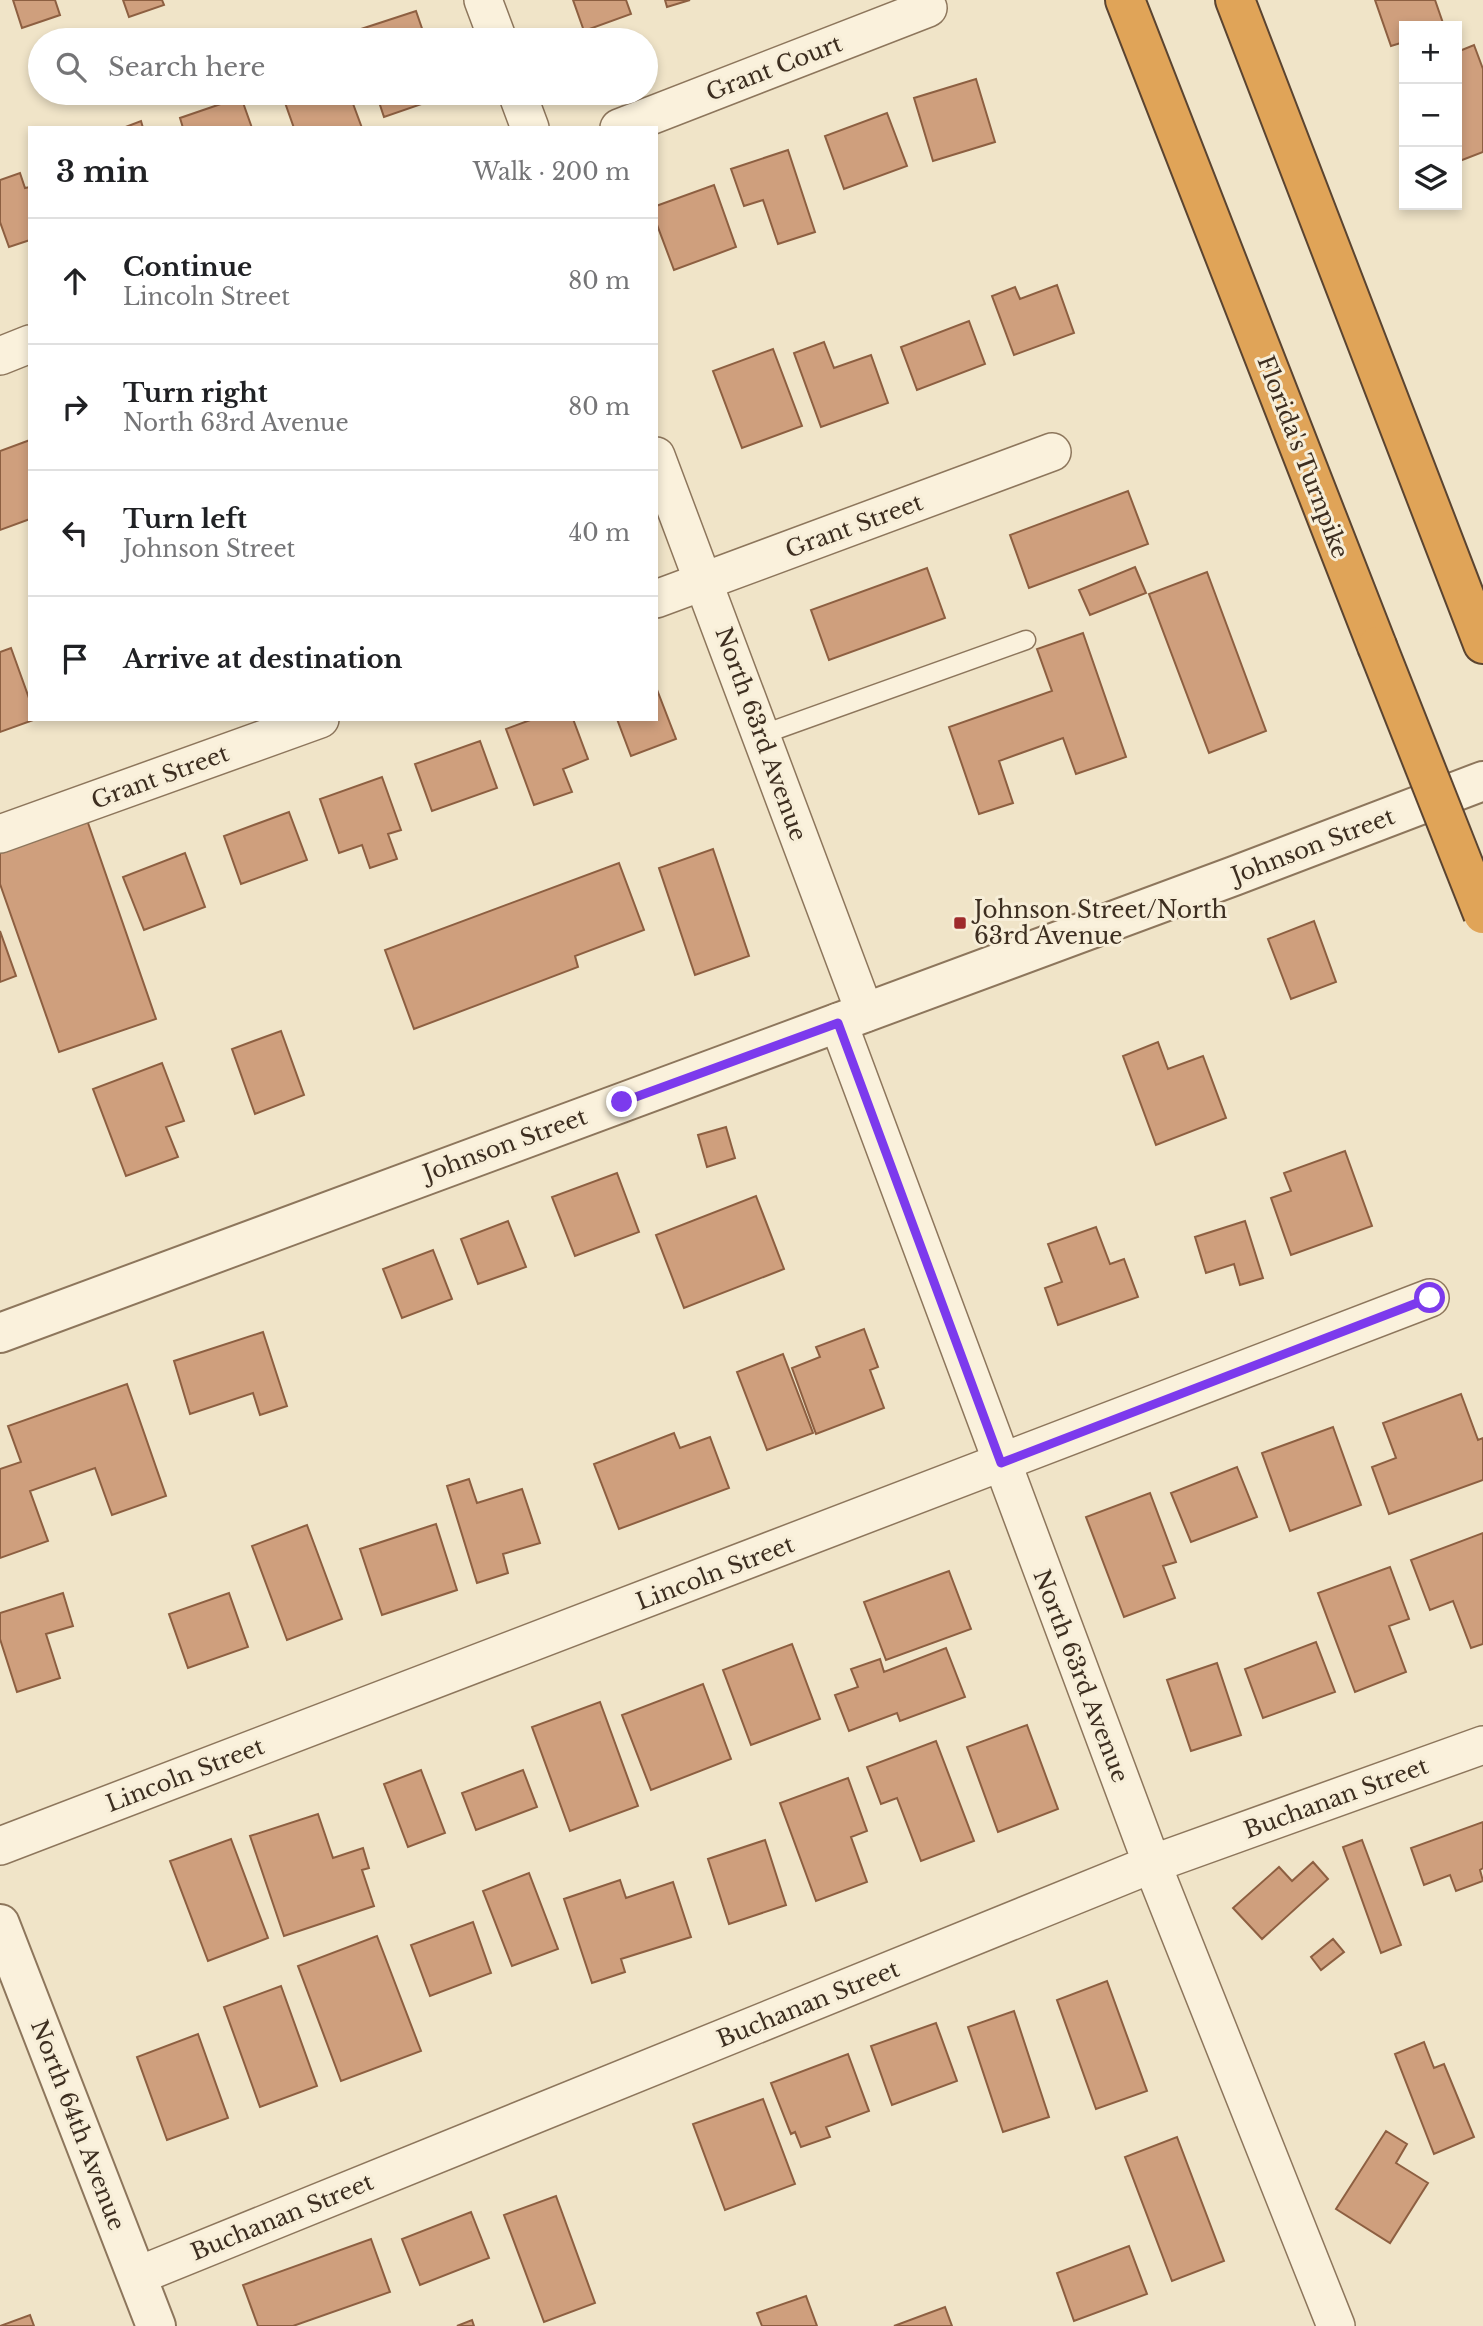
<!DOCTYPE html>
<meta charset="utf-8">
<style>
body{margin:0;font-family:"Libre Baskerville",serif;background:#f2f2f2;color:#202124}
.controls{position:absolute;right:21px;top:21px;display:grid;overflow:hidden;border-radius:0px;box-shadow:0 4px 10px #0003}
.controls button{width:63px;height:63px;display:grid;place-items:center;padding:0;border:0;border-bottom:2px solid #e0e0e0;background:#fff;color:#202124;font:35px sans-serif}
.stop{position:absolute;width:21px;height:21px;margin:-16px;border:5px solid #7c3aed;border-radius:50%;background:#fff}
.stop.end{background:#7c3aed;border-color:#fff;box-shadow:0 2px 7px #0008}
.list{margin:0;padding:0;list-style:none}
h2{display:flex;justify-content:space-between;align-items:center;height:91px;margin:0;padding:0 28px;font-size:30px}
h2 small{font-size:23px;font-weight:400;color:#757577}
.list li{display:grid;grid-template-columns:46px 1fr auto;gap:21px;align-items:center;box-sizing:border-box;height:126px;padding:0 28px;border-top:2px solid #e0e0e0}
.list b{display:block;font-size:26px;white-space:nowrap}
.list p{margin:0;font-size:23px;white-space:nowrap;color:#757577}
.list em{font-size:23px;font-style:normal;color:#757577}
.icon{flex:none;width:38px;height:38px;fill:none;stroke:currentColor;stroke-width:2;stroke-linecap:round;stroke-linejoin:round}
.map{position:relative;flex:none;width:1483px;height:2326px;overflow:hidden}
.search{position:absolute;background:#fff;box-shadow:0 4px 10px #0003;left:28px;top:28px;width:630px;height:77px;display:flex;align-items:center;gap:18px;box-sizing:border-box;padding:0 24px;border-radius:38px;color:#757577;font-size:26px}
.panel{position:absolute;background:#fff;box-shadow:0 4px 10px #0003;left:28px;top:126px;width:630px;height:595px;border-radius:0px}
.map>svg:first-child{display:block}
.building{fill:#cf9f7d;stroke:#8d5f41;stroke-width:2}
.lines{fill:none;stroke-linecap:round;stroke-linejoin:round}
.service-casing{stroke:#8d765c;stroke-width:21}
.minor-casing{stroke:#8d765c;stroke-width:40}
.tertiary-casing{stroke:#8d765c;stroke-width:42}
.motorway-casing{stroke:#5b4430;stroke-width:42}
.service{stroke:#faf1dc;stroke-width:18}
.minor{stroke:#faf1dc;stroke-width:37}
.tertiary{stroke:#faf1dc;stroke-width:38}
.motorway{stroke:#e0a458;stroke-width:38}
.motorway-bridge-casing{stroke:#5b4430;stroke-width:42;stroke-linecap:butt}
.motorway-bridge{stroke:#e0a458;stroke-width:38}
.route{stroke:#7c3aed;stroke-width:9}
.poi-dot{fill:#9e2a2b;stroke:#f7eed8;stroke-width:2.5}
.labels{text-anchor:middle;stroke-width:6;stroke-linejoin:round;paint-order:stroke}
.street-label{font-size:23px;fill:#3d2e20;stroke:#f7eed8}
.poi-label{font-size:23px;fill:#3d2e20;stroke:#f7eed8;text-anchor:start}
</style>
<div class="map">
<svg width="1483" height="2326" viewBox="0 0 1483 2326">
<rect width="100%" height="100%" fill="#f0e4c8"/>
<path class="building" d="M13 0H55L60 15 22 28Z
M123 0H162L164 5 129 17Z
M573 0H626L631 14 584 31Z
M665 0H690L667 7Z
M1375 0H1435L1444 26H1404V42L1391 46Z
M416 11 426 40H358L355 31Z
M1474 45 1483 69V152L1457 162V52Z
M976 79 995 142 933 161 914 98Z
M294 93H349L362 128H294L283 97Z
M376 93H444L445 96 384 117Z
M241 97 252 128H183L180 118Z
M887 113 907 166 844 189 825 136Z
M141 121 143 128H123Z
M788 150 815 232 778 244 763 200 744 206 731 169Z
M20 173 25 188 30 187V240L9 247 0 222V180Z
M714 185 736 247 674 270 656 222V206Z
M1057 285 1074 333 1014 355 992 296 1015 287 1020 299Z
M969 321 985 364 917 390 901 347Z
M824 342 834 368 871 355 888 403 821 427 794 353Z
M773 349 802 426 742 448 713 371Z
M30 440V519L0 530V451Z
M1128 491 1148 544 1029 588 1010 535Z
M1135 567 1146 593 1090 615 1079 590Z
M927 568 945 618 829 660 811 610Z
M1207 572 1266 731 1209 753 1149 594Z
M1083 633 1126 757 1076 774 1063 738 999 761 1013 803 979 814 949 727 1052 691 1037 649Z
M11 648 30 701V719H36L0 732V652Z
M656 687 676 739 631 756 617 719H656Z
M533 719H573L588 759 563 769 572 792 534 805 506 729Z
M480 741 497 788 432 811 415 764Z
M382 777 401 830 388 834 397 859 370 868 362 845 339 853 320 799Z
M289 812 307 860 241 884 224 836Z
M87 820 156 1019 59 1052 0 884V851Z
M713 849 749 956 695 975 659 868Z
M185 853 205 907 144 930 123 877Z
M619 863 644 930 575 956 578 967 414 1029 385 950Z
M1314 921 1336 982 1291 999 1268 939Z
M0 931 16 976 0 982Z
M281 1031 304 1095 255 1114 232 1049Z
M1158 1042 1168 1069 1203 1056 1226 1118 1156 1145 1123 1056Z
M162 1063 184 1121 166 1127 178 1157 126 1176 93 1089Z
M726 1127 735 1158 707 1167 698 1135Z
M1345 1151 1372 1226 1291 1255 1271 1198 1291 1191 1284 1173Z
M617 1173 639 1232 575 1256 552 1197Z
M756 1196 784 1269 684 1308 656 1235Z
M508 1221 526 1267 478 1284 461 1239Z
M1245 1221 1263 1278 1240 1285 1234 1264 1206 1273 1195 1237Z
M1096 1227 1110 1264 1124 1259 1138 1297 1058 1325 1045 1288 1062 1282 1048 1244Z
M433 1250 452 1299 402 1318 383 1269Z
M864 1329 878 1367 870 1370 884 1408 816 1434 792 1368 820 1357 816 1347Z
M263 1332 287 1406 260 1415 253 1393 190 1414 174 1361Z
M783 1354 813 1433 767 1450 737 1372Z
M127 1384 166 1496 112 1515 95 1468 30 1491 48 1541 0 1558V1469L21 1462 8 1426Z
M1461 1394 1478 1440 1483 1438V1480L1389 1514 1372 1467 1396 1458 1383 1423Z
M1333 1427 1361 1505 1290 1531 1262 1453Z
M674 1433 680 1448 710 1437 729 1488 619 1529 594 1464Z
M1237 1467 1257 1517 1191 1542 1171 1493Z
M469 1479 477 1503 522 1489 540 1543 503 1554 508 1573 477 1583 447 1486Z
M1150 1493 1176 1562 1163 1566 1175 1598 1124 1617 1086 1517Z
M436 1524 457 1590 382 1615 360 1549Z
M307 1525 342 1619 287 1640 252 1546Z
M1483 1533V1644L1471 1648 1453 1601 1430 1610 1411 1560Z
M1390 1567 1409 1619 1389 1626 1406 1672 1355 1692 1318 1593Z
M949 1571 971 1629 886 1660 864 1602Z
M63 1593 73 1626 46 1634 60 1678 17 1692 0 1639V1613Z
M229 1593 248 1647 188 1668 169 1614Z
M1316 1642 1335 1692 1263 1718 1245 1669Z
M792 1644 820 1719 751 1745 723 1670Z
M946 1648 965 1697 900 1721 897 1713 849 1731 835 1695 858 1687 851 1669 880 1659 884 1672Z
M1217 1663 1241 1735 1191 1751 1167 1680Z
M703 1684 731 1759 651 1790 622 1715Z
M600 1702 638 1806 570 1831 532 1727Z
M1027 1725 1058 1809 998 1832 967 1747Z
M936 1741 974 1841 921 1861 897 1798 881 1804 867 1767Z
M421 1770 445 1833 408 1847 384 1784Z
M523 1770 537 1807 476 1830 462 1793Z
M848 1778 867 1831 851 1837 867 1882 816 1901 780 1803Z
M318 1814 333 1858 363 1848 369 1868 362 1870 374 1906 284 1936 250 1836Z
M1483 1822V1868L1480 1870 1483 1881 1456 1891 1450 1875 1424 1885 1411 1848Z
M231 1839 268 1938 208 1961 170 1861Z
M765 1840 786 1905 729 1924 708 1859Z
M1362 1840 1401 1945 1381 1953 1343 1847Z
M1313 1862 1328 1879 1262 1939 1233 1908 1279 1867 1292 1881Z
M529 1873 558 1949 512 1966 483 1891Z
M620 1880 626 1898 673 1882 691 1937 621 1959 625 1972 592 1983 564 1899Z
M473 1922 491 1973 430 1996 411 1945Z
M377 1936 421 2051 341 2081 298 1966Z
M1333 1939 1344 1952 1321 1970 1311 1957Z
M1107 1981 1147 2091 1096 2109 1057 2000Z
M281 1986 317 2086 260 2107 224 2007Z
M1014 2011 1049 2117 1003 2132 968 2027Z
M936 2023 957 2081 892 2105 871 2046Z
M198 2034 228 2118 167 2140 137 2057Z
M1424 2042 1434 2068 1444 2064 1474 2137 1434 2154 1395 2054Z
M848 2054 869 2111 826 2127 830 2137 801 2147 795 2132 791 2134 771 2083Z
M763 2099 795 2184 725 2210 693 2124Z
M1386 2131 1407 2144 1396 2163 1428 2183 1390 2243 1336 2209Z
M1177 2137 1224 2261 1172 2281 1125 2157Z
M556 2196 595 2303 544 2322 504 2215Z
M471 2212 489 2258 420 2285 402 2239Z
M371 2239 390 2292 293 2326H258L243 2285Z
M1129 2246 1147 2294 1074 2321 1057 2273Z
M806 2296 817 2326H762L757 2313Z
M945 2307 952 2326H894Z
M30 2315 34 2326H0Z
M472 2320 474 2326H457Z"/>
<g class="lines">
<defs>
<path id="service" d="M761 735 1026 640"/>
<path id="minor" d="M483 0 498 40
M517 93 530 128
M619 128 928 8
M0 356 30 344
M656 456 865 1013
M656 599 1052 452
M0 834 320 719
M838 1022 1152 1864 1336 2326
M0 1846 1430 1298
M137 2276 1152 1864 1483 1745"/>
<path id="tertiary" d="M0 1333 1234 876 1483 781
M0 1924 156 2326"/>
<path id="motorway" d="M1125 0 1377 646
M1235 0 1483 644"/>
</defs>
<use href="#service" class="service-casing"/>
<use href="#minor" class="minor-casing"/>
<use href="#tertiary" class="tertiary-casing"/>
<use href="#motorway" class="motorway-casing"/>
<use href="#service" class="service"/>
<use href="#minor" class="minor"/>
<use href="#tertiary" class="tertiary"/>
<use href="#motorway" class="motorway"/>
<defs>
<path id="motorway-bridge" d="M1377 646 1483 914"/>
</defs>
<use href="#motorway-bridge" class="motorway-bridge-casing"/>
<use href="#motorway-bridge" class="motorway-bridge"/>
</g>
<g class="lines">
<path class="route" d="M622 1102 838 1023 1001 1463 1430 1298"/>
</g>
<rect class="poi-dot" x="953" y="916" width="14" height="14" rx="3.5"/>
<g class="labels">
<g class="street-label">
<text transform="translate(774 68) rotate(-21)" y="8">Grant Court</text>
<text transform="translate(1303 457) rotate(69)" y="8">Florida's Turnpike</text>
<text transform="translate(854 526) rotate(-20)" y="8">Grant Street</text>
<text transform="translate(761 734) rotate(70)" y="8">North 63rd Avenue</text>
<text transform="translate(160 777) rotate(-20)" y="8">Grant Street</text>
<text transform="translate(1313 846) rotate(-21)" y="8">Johnson Street</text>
<text transform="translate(505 1145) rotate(-20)" y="8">Johnson Street</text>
<text transform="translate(715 1573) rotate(-21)" y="8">Lincoln Street</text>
<text transform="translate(1081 1676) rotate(69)" y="8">North 63rd Avenue</text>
<text transform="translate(185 1775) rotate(-21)" y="8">Lincoln Street</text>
<text transform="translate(1336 1798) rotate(-20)" y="8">Buchanan Street</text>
<text transform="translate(808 2004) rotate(-22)" y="8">Buchanan Street</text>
<text transform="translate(78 2125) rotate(69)" y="8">North 64th Avenue</text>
<text transform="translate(282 2217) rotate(-22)" y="8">Buchanan Street</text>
</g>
<g class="poi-label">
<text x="974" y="918">Johnson Street/North<tspan x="974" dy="26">63rd Avenue</tspan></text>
</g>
</g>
</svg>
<div class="controls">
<button>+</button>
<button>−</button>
<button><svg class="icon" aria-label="layers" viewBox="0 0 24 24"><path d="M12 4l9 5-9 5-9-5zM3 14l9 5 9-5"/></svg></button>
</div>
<div class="stop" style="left:1430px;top:1298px"></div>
<div class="stop end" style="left:622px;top:1102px"></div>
<div class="search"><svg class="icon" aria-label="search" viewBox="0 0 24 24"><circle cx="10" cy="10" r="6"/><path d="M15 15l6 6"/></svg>Search here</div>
<section class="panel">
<h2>3 min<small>Walk · 200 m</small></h2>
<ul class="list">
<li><svg class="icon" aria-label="ahead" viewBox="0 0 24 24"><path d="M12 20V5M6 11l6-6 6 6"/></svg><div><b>Continue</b><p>Lincoln Street</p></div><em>80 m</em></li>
<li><svg class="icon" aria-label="right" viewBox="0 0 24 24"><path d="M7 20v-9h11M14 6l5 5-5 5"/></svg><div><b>Turn right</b><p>North 63rd Avenue</p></div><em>80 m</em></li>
<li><svg class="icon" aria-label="left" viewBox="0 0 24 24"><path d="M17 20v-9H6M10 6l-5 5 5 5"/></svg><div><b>Turn left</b><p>Johnson Street</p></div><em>40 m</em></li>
<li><svg class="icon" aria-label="arrive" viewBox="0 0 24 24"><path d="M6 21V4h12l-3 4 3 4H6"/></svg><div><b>Arrive at destination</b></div></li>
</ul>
</section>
</div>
